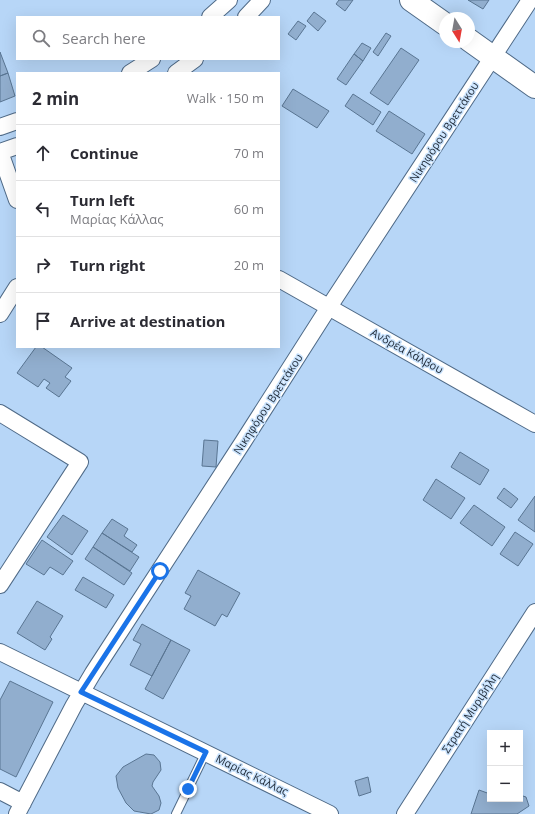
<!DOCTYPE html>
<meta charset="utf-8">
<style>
body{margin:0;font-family:"Open Sans",sans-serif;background:#f2f2f3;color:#2b2b33}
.controls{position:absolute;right:12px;bottom:12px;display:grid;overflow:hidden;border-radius:0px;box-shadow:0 4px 16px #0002}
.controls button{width:36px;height:36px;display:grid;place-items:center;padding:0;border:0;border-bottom:1px solid #e1e1e2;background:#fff;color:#2b2b33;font:20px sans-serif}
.compass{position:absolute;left:439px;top:12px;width:36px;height:36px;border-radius:50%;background:#fff;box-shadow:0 4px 16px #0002;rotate:169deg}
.stop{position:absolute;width:12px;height:12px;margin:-9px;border:3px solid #1a73e8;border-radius:50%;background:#fff}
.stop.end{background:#1a73e8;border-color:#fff;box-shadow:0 1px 4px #0008}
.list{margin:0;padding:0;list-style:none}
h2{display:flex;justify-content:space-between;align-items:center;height:52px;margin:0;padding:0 16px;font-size:17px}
h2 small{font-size:13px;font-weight:400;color:#7c7c81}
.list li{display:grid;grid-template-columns:26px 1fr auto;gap:12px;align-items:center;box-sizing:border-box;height:56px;padding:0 16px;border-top:1px solid #e1e1e2}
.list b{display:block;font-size:15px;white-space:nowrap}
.list p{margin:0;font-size:13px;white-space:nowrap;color:#7c7c81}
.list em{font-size:13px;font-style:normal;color:#7c7c81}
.icon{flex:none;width:22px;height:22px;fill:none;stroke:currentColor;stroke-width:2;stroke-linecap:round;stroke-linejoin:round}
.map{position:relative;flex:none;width:535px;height:814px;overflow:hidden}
.search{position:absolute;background:#fff;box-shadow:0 4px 16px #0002;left:16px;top:16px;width:264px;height:44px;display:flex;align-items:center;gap:10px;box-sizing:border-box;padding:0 14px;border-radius:0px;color:#7c7c81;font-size:15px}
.panel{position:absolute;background:#fff;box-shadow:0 4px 16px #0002;left:16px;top:72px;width:264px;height:276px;border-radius:0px}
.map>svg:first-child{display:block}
.building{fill:#91aece;stroke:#597592}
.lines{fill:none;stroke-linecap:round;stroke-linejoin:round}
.service-casing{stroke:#4f6a87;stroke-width:10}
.minor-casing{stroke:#4f6a87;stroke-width:18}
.secondary-casing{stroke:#4f6a87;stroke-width:24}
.service{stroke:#fff;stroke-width:8}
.minor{stroke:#fff;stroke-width:16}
.secondary{stroke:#fff;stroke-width:22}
.route{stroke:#1a73e8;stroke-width:5}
.labels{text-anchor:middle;stroke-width:3;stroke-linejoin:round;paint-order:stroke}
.street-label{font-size:11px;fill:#222d3a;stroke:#cae3fd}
</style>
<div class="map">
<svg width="535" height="814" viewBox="0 0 535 814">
<rect width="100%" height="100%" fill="#b7d6f7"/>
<path class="building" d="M339 0H353L345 11 336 4Z
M468 0H489L483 9Z
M314 12 326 21 318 31 307 21Z
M298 21 306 26 296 40 288 34Z
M386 33 391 36 378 56 373 52Z
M362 43 371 48 363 61 354 54Z
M401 48 419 60 388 105 370 93Z
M0 52 8 73 0 76Z
M354 54 363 61 346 85 337 79Z
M8 73 15 96 0 102V76Z
M293 89 329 111 317 128 282 106Z
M353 94 381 112 373 125 345 106Z
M389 111 425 134 412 154 376 131Z
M36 347H42L72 368 65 377 71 381 59 397 46 388 50 383 44 379 38 387 17 373Z
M204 440 218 441 216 467 202 466Z
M460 452 489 470 480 485 451 467Z
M436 479 465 498 451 519 423 500Z
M504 488 518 499 511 508 497 498Z
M535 496V532L518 520Z
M474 505 505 527 492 546 460 523Z
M63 515 88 531 72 555 47 537Z
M112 519 128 529 124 536 137 545 132 552 102 533Z
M515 532 533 544 518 566 500 554Z
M102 533 139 557 130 571 93 547Z
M42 540 73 561 63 575 50 567 44 575 26 564Z
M93 547 132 573 124 585 85 559Z
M198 570 240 593 227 617 222 614 215 626 184 609 191 596 185 593Z
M83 577 114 595 106 608 75 590Z
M37 601 63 616 50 637 52 639 45 650 17 633Z
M142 624 171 640 152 676 130 665 141 644 133 640Z
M171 640 190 650 163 699 145 689Z
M10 681 53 702 16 777 0 769V700Z
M146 754 154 755 160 762 161 770 153 782 152 786 159 796 161 803 159 810 151 814 134 811 126 803 118 788 116 776 123 767Z
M368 777 371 792 359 796 355 781Z
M479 790 490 794V799H520V795L526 797 529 806 517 814H471Z"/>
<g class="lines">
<defs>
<path id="service" d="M176 814 206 752"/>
<path id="minor" d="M210 17 229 0
M246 17 262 0
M130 73 152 59
M176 73 195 59
M0 127 17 121
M0 152 17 200
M0 152 17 146
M279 279 535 424
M0 314 17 287
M0 413 80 462 0 585
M0 652 330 814
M0 791 23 803
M17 814 74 705 93 673 243 442 329 307 530 0
M405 814 535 612"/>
<path id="secondary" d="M411 0 445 24
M469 40 535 87"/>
</defs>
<use href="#service" class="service-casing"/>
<use href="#minor" class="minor-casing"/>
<use href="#secondary" class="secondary-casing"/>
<use href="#service" class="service"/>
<use href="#minor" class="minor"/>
<use href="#secondary" class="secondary"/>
</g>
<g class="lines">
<path class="route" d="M160 571 81 692 206 752 188 789"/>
</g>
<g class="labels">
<g class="street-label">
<text transform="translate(444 132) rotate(-57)" y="4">Νικηφόρου Βρεττάκου</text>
<text transform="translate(407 351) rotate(29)" y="4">Ανδρέα Κάλβου</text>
<text transform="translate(268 404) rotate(-57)" y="4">Νικηφόρου Βρεττάκου</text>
<text transform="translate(470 713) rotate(-57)" y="4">Στρατή Μυριβήλη</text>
<text transform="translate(252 775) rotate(26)" y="4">Μαρίας Κάλλας</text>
</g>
</g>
</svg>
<div class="controls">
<button>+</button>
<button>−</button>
</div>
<svg class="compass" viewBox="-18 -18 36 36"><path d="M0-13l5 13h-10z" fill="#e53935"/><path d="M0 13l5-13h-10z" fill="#7c7c81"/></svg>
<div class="stop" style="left:160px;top:571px"></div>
<div class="stop end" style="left:188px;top:789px"></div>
<div class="search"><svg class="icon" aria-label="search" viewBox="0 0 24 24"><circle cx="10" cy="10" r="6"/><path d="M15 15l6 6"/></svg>Search here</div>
<section class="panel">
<h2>2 min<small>Walk · 150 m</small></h2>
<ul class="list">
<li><svg class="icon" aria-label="ahead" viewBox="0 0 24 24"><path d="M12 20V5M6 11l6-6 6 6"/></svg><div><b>Continue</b></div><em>70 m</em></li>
<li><svg class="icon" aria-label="left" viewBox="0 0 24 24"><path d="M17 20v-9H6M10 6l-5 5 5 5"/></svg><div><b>Turn left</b><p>Μαρίας Κάλλας</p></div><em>60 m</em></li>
<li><svg class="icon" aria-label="right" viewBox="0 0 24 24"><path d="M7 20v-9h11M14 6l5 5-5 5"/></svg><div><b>Turn right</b></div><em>20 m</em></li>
<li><svg class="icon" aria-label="arrive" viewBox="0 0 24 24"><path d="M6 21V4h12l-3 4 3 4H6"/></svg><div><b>Arrive at destination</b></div></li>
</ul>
</section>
</div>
